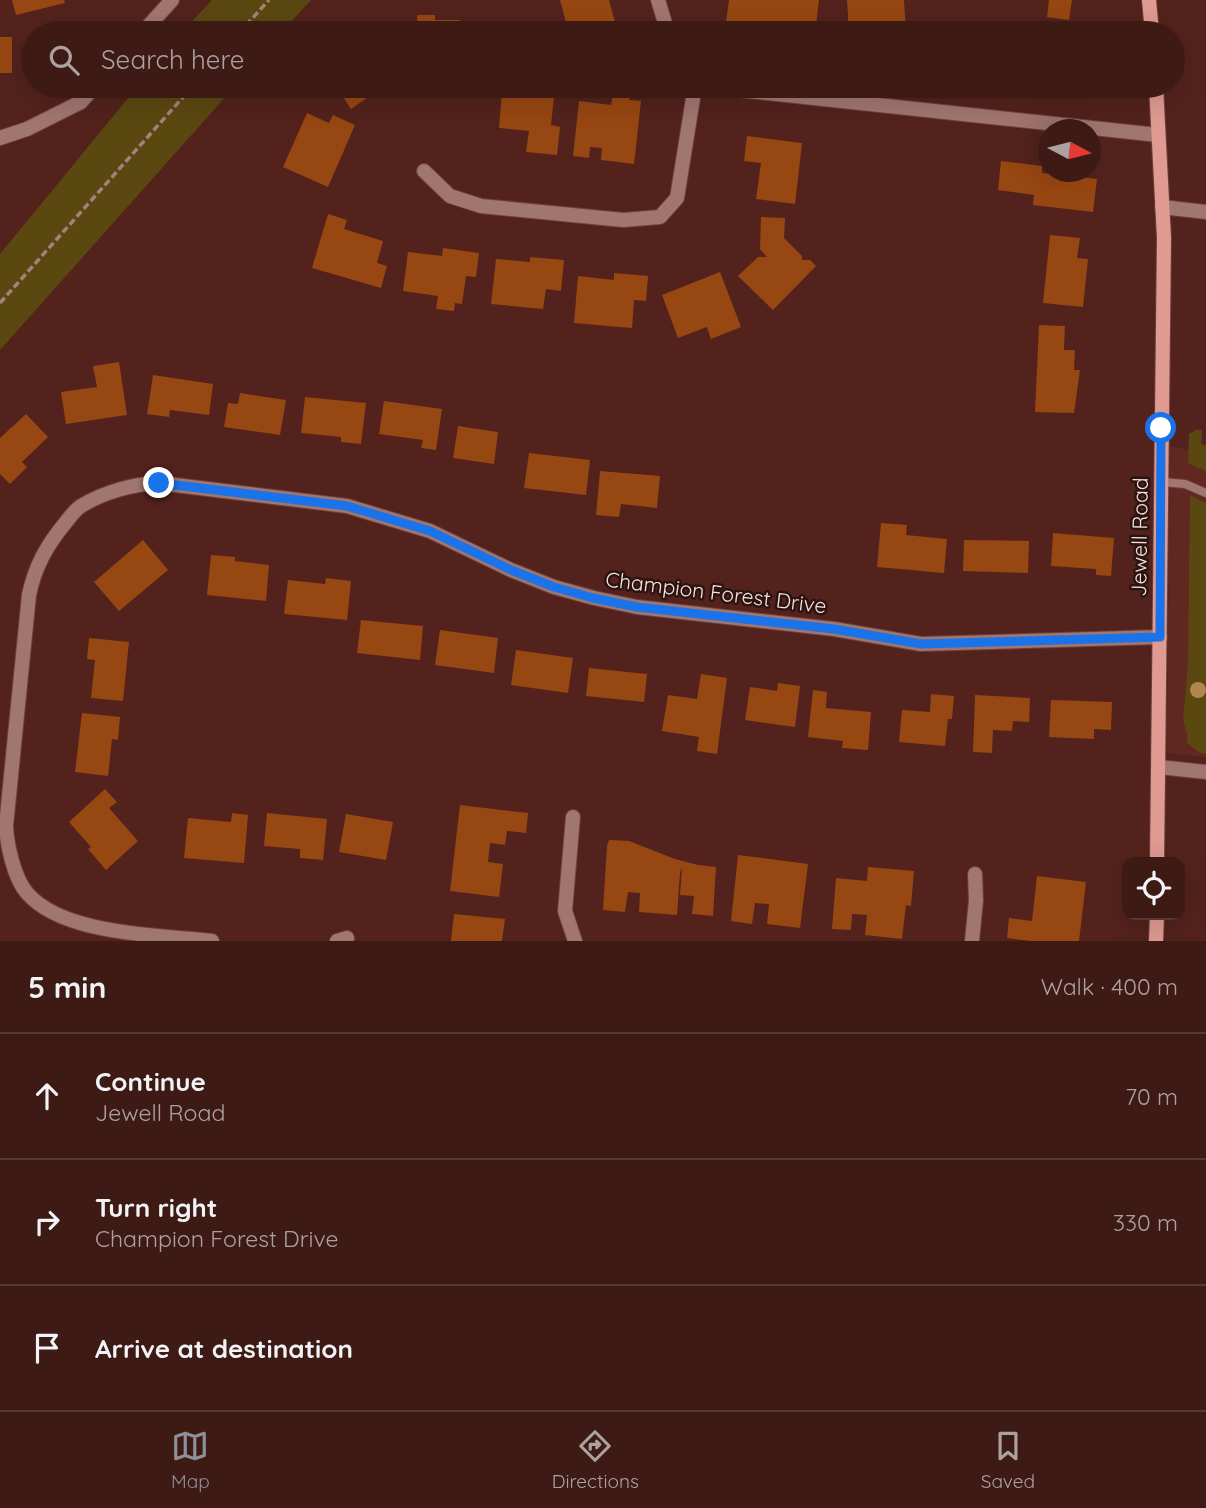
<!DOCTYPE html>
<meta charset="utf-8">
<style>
body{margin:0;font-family:Quicksand,sans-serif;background:#492722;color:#f1f3f6}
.controls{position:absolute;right:21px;bottom:21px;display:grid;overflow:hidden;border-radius:14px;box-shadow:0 7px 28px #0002}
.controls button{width:63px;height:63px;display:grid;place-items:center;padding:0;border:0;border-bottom:2px solid #573834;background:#3e1a15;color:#f1f3f6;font:35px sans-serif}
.compass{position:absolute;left:1038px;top:119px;width:63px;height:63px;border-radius:50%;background:#3e1a15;box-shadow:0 7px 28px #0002;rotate:97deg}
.stop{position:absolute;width:21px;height:21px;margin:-16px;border:5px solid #1a73e8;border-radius:50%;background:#fff}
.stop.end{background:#1a73e8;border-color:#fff;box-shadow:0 2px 7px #0008}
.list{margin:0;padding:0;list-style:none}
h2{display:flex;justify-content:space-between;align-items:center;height:91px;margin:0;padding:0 28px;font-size:30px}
h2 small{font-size:23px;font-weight:400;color:#ada1a0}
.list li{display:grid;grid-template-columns:46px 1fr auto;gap:21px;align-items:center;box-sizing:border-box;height:126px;padding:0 28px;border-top:2px solid #573834}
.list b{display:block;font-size:26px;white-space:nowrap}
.list p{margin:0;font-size:23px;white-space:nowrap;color:#ada1a0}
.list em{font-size:23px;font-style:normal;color:#ada1a0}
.icon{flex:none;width:38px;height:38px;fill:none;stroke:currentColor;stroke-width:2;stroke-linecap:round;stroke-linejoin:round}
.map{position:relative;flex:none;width:1206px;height:941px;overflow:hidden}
.search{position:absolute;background:#3e1a15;box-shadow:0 7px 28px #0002;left:21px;right:21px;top:21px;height:77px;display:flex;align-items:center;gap:18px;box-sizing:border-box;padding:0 24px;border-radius:38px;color:#ada1a0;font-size:26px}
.sheet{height:469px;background:#3e1a15}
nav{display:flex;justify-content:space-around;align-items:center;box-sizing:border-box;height:98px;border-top:2px solid #573834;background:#3e1a15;font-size:19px;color:#ada1a0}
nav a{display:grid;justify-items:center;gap:4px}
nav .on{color:#8c9099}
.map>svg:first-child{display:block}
.built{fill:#612822}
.green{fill:#5b4811}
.building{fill:#974711}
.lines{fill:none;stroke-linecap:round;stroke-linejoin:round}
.lane-casing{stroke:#6e403b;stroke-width:10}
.street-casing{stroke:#6e403b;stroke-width:16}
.secondary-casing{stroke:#6e403b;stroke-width:16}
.path{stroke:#a6807b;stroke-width:3.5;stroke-dasharray:7 3.5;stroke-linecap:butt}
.lane{stroke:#a1766f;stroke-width:8}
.street{stroke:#a1766f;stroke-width:14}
.secondary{stroke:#df9a91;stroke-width:14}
.tree{fill:#b1864e}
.route{stroke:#1a73e8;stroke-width:9}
.labels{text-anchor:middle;stroke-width:5;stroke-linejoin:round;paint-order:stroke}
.street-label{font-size:21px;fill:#fbe0dc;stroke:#2a1411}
</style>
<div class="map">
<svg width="1206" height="941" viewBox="0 0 1206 941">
<rect width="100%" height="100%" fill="#53221c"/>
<path class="built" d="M1170 447 1206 452V757L1167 753Z"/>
<path class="green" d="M212 0H311L281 33H181Z
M138 86H235L0 350V254Z
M1196 430H1202L1201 444 1206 445V471L1188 463 1189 434Z
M1190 495 1206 503V754L1200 753 1186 742 1188 737 1183 720 1188 665Z"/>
<path class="building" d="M12 0H64L65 3 16 15Z
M560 0H609L618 33H569Z
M729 0H819L815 33H763L740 31 741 24 726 22Z
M847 0H904L906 33H849Z
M1049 0H1072L1069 20 1047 17Z
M417 15H435V20H460L461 33H418Z
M982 21V33H954V22Z
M377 24 384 33H363Z
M0 37H12V73H0Z
M339 86H378L380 89 351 109 337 88Z
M456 86H480V93L456 94Z
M502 91 554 97 551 125 560 127 557 155 526 152 529 131 499 128Z
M613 93 630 95 629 100 641 101 634 164 601 160 602 148 590 147 589 158 573 156 579 101 611 105Z
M307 113 329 123 333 115 355 125 328 187 283 167Z
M747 136 802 143 795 204 756 199 761 163 744 161Z
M1001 161 1042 166V173L1097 179 1093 212 1033 205 1034 195 998 190Z
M328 214 347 220 344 229 383 241 377 263 387 266 381 288 312 268Z
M761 217 785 218 784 238 802 256V260H810L816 266 773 310 738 276 758 257H767L760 249Z
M1050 235 1080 238 1077 258 1088 259 1083 307 1043 303Z
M443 248 479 253 476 277 466 276 462 304 455 303 454 311 436 309 438 296 403 291 408 252 442 256Z
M530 257 564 260 561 291 546 289 543 309 491 304 496 259 530 262Z
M720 272 741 327 711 339 707 327 678 338 662 295Z
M614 273 648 276 646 301 634 300 632 328 574 323 578 276 614 280Z
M1039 325 1065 326 1064 350H1075L1074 370H1080L1074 413 1035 412Z
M119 362 127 415 66 424 61 392 97 387 93 366Z
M153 375 213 384 209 415 170 410 169 417 147 414Z
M240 393 286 400 280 435 224 427 228 403 238 404Z
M305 397 366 403 361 444 341 442V437L301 433Z
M384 401 442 409 436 450 421 448 423 440 379 434Z
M26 414 48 437 22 462 27 467 10 484 0 474V438Z
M458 426 498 432 494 464 453 458Z
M529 453 590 460 586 495 524 488Z
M600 471 660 476 657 508 621 504 619 517 596 515Z
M881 523 907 525 906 535 947 539 944 573 877 567Z
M1053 533 1114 538 1111 576 1096 575V569L1051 566Z
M143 540 168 570 119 611 94 582Z
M964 540 1029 541 1028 573 963 571Z
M211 555 235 557V561L269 565 266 601 207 595Z
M326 578 351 581 347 620 284 614 288 580 325 584Z
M361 620 423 626 420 660 357 653Z
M440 630 498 638 494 673 435 665Z
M89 638 129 642 123 701 91 698 95 660 87 659Z
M516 650 573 658 568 693 511 685Z
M589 668 647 674 644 702 586 696Z
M701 674 727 678 717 754 697 751 699 737 662 731 668 695 697 699Z
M778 683 800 686 795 727 745 720 750 687 777 691Z
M813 690 827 692 826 708 871 712 868 750 842 748 843 741 808 737Z
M931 694 954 696 952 719H948L945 746 899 742 902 710 930 712Z
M975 695 1030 698 1029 722 1013 721 1012 731 993 730 992 753 973 752Z
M1051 700 1112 702 1111 730 1094 729V739L1049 737Z
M82 713 120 717 118 740 112 739 108 776 75 772Z
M105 789 117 802 109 808 138 841 106 870 88 849 91 847 69 822Z
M460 805 528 813 526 833 507 831 505 845 490 843 488 862 503 864 499 897 450 891Z
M232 813 248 815 244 863 184 858 188 818 231 822Z
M267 813 327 819 323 860 300 858V849L264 846Z
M346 814 393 822 386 860 339 852Z
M609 840 629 841 675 859 698 865 716 867 713 916 692 914 694 896 680 895 682 867 680 873 677 915 639 912 640 893 628 892 625 912 603 910 607 846Z
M738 855 808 864 800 928 767 924 769 904 755 903 752 924 731 921Z
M868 867 914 871 911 906 906 905 902 939 865 935 867 915 852 914 851 930 832 929 836 878 867 881Z
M1037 876 1086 882 1079 941H1031L1007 938 1009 918 1032 921Z
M454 914 505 919 502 941H451Z"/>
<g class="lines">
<defs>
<path id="lane" d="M1162 482 1185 484 1206 493"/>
<path id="street" d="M658 0 668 33
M142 33 172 0
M701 86 1158 135
M0 138 27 129 81 102 95 86
M424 171 450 196 481 206 623 220 660 217 677 198 695 86
M1162 207 1206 212
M1159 767 1206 772
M573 817 565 911 575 941
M212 941C159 935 63 935 27 893 14 878 7 845 6 826L29 595C35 566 47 545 66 522 70 517 75 510 81 506 104 492 133 484 159 483L347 506 430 531 511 570 554 587 594 598 637 607 834 629 921 644 1160 637
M337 941 347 938
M972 941 976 900 975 874"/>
<path id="secondary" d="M1149 0 1152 33
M1156 86 1164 238 1157 862
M1156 941 1157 915"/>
</defs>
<use href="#lane" class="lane-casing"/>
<use href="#street" class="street-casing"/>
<use href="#secondary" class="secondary-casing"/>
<path class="path" d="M239 33 269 0
M0 303 193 86"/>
<use href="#lane" class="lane"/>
<use href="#street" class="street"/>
<use href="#secondary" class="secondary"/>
</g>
<circle class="tree" cx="1198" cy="690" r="8"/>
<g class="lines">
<path class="route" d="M159 483 347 506 430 531 511 570 554 587 593 598 637 607 834 629 921 644 1160 637 1161 428"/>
</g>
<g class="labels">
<g class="street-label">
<text transform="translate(1140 537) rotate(-89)" y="7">Jewell Road</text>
<text transform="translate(716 593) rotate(7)" y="7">Champion Forest Drive</text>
</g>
</g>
</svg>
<div class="controls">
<button><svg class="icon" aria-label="locate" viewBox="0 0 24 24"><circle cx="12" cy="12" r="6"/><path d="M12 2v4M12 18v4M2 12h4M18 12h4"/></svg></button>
</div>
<svg class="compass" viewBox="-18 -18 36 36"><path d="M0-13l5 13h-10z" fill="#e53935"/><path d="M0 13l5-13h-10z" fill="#ada1a0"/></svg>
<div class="stop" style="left:1161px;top:428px"></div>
<div class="stop end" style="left:159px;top:483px"></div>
<div class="search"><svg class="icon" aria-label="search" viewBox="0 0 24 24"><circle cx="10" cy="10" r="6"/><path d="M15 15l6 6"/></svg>Search here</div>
</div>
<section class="sheet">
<h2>5 min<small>Walk · 400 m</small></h2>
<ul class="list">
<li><svg class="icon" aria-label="ahead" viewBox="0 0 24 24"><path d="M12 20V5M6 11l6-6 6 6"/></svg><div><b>Continue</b><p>Jewell Road</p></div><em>70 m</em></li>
<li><svg class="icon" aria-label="right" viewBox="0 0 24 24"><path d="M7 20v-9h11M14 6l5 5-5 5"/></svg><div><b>Turn right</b><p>Champion Forest Drive</p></div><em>330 m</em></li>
<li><svg class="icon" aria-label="arrive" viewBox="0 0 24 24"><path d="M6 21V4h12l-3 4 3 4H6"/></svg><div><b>Arrive at destination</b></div></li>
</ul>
</section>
<nav>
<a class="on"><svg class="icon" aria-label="map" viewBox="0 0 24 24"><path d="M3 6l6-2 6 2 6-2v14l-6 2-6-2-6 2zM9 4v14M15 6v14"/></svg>Map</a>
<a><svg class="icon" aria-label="directions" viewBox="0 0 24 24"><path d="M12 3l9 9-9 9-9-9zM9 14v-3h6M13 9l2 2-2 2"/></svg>Directions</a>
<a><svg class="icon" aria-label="saved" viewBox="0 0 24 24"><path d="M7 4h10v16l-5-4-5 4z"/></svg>Saved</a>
</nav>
